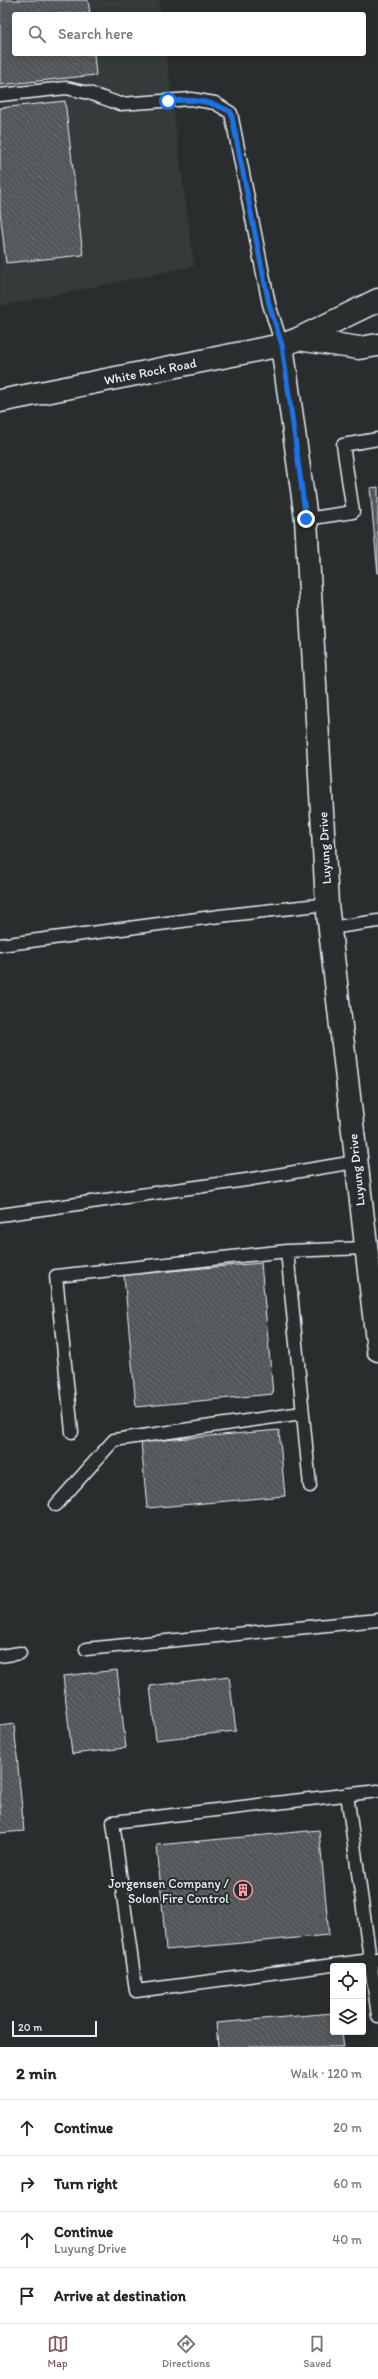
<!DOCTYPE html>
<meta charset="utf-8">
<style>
body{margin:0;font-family:Itim,sans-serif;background:#f2f2f2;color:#222}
.controls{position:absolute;right:12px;bottom:12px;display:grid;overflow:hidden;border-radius:4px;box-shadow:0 2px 10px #0003}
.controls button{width:36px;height:36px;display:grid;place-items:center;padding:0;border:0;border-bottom:1px solid #e0e0e0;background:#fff;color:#222;font:20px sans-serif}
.scale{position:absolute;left:12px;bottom:10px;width:85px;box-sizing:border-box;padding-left:4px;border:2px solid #e8f1f8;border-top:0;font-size:11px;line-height:14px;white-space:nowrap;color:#e8f1f8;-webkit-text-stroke:3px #2a2d2e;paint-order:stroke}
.stop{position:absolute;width:12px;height:12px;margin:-9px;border:3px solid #1a73e8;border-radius:50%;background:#fff}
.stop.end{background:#1a73e8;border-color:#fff;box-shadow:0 1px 4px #0008}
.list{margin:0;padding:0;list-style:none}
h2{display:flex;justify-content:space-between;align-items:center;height:52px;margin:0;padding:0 16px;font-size:17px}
h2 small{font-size:13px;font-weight:400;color:#767676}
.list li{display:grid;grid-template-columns:26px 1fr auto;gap:12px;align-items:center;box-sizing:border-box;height:56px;padding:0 16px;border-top:1px solid #e0e0e0}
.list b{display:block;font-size:15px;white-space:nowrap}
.list p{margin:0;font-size:13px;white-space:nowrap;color:#767676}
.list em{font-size:13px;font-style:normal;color:#767676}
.icon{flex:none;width:22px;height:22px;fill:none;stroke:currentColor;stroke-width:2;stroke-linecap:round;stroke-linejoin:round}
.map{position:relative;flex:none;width:378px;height:2047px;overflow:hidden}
.search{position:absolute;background:#fff;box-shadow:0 2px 10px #0003;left:12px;right:12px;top:12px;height:44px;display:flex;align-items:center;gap:10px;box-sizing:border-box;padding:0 14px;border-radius:4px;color:#767676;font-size:15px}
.sheet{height:276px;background:#fff}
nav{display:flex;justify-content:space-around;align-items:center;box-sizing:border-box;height:56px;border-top:1px solid #e0e0e0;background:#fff;font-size:11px;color:#767676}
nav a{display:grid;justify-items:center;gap:2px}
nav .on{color:#85585c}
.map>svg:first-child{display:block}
.built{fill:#363a3b}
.building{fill:url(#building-back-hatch);stroke:#e8f1f8}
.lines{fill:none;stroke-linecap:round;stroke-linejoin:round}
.lane-casing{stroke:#e8f1f8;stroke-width:15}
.street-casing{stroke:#e8f1f8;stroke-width:25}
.secondary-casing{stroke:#e8f1f8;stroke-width:25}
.lane{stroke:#2a2d2e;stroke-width:12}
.street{stroke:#2a2d2e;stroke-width:22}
.secondary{stroke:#2a2d2e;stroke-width:22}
.route{stroke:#1a73e8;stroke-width:5}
.labels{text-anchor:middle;stroke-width:4;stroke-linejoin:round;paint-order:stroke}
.street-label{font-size:13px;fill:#e8f1f8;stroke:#2a2d2e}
.poi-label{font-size:13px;fill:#e8f1f8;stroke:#2a2d2e;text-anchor:end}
</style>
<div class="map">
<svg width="378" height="2047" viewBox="0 0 378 2047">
<defs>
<pattern id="building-back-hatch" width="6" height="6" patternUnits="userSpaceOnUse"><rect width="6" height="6" fill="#535759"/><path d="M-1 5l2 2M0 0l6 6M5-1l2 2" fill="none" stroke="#6c7072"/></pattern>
</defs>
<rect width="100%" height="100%" fill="#2a2d2e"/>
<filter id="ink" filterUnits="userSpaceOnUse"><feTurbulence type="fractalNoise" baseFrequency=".025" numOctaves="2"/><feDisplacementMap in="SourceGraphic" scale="8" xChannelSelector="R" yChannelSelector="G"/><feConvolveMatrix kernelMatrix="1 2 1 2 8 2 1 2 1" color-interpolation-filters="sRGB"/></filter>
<g filter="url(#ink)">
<path class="built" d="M0 0H159L161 14H14V54H166L194 266 0 306Z"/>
<path class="building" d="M0 0H88L90 14H14V54H94L96 75 0 85Z
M65 101 83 255 6 263 0 211V108Z
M378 487V574L370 488Z
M261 1263 273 1394 136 1407 124 1275Z
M279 1430 285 1496 147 1508 141 1442Z
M117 1670 126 1748 72 1754 63 1676Z
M229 1676 236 1731 156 1740 150 1686Z
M14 1724 24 1831 0 1833V1726Z
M319 1830 329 1935 166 1950 157 1845Z
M333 2013V2032H342L344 2047H218L216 2023Z"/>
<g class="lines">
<defs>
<path id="lane" d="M0 95 66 88 89 93 120 104 191 99 215 103 231 113 269 304 282 345
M306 519 353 512 343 445 378 439
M330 928 378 921
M0 945 220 916 327 904
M0 1215 246 1180 355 1162
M287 1251 310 1486
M72 1432 56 1276 287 1251 365 1248
M56 1505 114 1440 302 1413
M86 1649 378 1620
M0 1656 20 1653
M378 1791 113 1822 136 1991 378 1959
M347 1794 378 2016"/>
<path id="street" d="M282 345 306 519 327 904 378 1350"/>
<path id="secondary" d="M298 339 359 348 378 345
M0 401 282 345 298 339 378 300"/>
</defs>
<use href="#lane" class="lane-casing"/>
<use href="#street" class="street-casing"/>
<use href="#secondary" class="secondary-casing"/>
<use href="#lane" class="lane"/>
<use href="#street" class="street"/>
<use href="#secondary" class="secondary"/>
</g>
</g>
<g class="lines" filter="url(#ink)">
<path class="route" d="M168 101C194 99 209 100 231 112L269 304 282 345 306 519"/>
</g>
<defs>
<symbol id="building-ring" viewBox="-11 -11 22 22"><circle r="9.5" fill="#2a2d2e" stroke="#ff9aa2" stroke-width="1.5"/><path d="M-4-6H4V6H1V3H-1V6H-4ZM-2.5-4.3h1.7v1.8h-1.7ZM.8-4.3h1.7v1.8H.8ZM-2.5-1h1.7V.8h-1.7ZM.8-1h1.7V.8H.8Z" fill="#ff9aa2"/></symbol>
</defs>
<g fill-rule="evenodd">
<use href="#building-ring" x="232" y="1879" width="22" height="22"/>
</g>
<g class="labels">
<g class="street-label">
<text transform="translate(150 371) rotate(-11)" y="5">White Rock Road</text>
<text transform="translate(324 848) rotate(-93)" y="5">Luyung Drive</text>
<text transform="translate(356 1170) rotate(-96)" y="5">Luyung Drive</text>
</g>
<g class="poi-label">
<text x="229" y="1888">Jorgensen Company /<tspan x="229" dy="15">Solon Fire Control</tspan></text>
</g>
</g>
</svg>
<div class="controls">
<button><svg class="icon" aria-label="locate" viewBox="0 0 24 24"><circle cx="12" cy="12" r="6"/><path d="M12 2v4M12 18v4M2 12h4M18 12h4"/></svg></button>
<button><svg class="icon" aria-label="layers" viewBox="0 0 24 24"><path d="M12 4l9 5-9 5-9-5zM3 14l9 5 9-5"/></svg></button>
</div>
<div class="scale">20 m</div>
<div class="stop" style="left:168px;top:101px"></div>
<div class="stop end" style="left:306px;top:519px"></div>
<div class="search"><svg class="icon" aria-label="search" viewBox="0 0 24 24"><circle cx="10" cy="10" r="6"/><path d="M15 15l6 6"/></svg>Search here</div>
</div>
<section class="sheet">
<h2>2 min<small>Walk · 120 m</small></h2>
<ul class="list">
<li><svg class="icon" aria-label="ahead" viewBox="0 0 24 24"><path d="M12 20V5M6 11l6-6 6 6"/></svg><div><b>Continue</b></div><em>20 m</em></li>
<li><svg class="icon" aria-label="right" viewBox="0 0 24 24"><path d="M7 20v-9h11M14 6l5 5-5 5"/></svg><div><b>Turn right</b></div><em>60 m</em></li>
<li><svg class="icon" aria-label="ahead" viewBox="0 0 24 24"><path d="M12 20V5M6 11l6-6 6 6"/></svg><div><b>Continue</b><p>Luyung Drive</p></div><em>40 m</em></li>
<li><svg class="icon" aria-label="arrive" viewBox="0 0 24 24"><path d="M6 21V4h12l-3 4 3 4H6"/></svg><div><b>Arrive at destination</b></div></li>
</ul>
</section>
<nav>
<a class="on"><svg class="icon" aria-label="map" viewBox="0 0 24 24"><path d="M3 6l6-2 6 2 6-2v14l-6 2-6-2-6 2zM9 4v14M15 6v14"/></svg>Map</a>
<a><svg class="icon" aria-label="directions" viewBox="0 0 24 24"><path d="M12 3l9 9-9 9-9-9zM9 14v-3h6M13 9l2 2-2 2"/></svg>Directions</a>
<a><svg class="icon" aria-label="saved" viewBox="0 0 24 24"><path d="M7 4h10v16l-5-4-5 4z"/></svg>Saved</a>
</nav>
